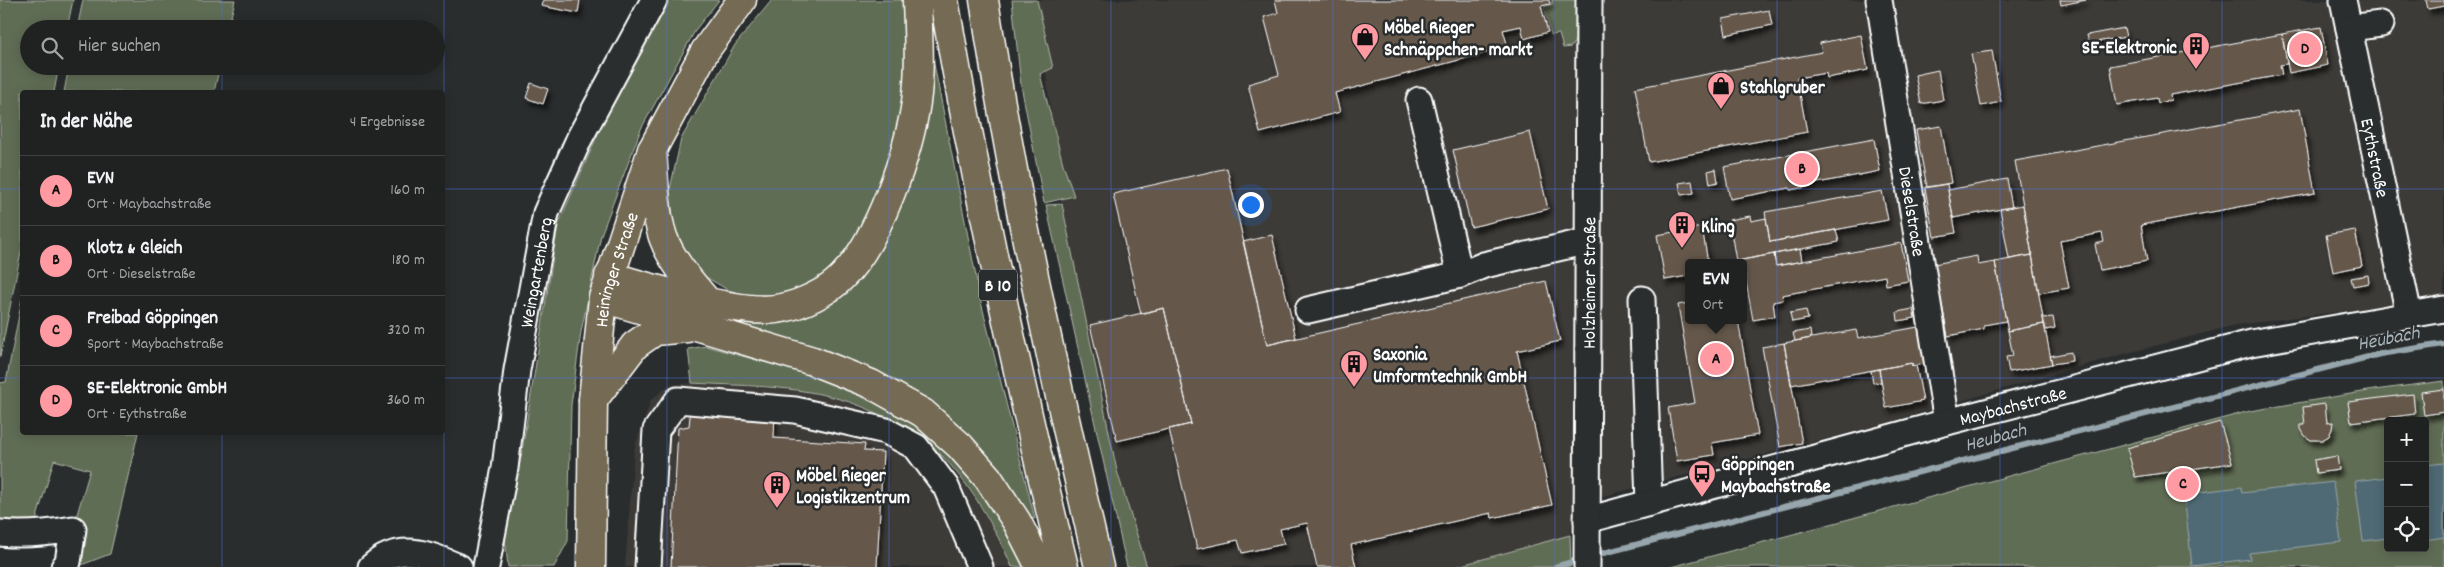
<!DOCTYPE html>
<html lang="de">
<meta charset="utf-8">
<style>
body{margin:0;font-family:Dekko,sans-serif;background:#282a2a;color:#f1f3f6}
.controls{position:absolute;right:15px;bottom:15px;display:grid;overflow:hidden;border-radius:5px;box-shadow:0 2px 12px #0003}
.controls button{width:45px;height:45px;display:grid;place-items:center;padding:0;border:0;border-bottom:1px solid #3d3f40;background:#202222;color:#f1f3f6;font:25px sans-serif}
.you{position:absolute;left:1250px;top:204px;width:18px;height:18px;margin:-12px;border:4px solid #fff;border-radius:50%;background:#1a73e8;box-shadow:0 0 0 8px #1a73e833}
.badge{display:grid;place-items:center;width:32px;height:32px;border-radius:50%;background:#ff9aa2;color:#111;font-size:16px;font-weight:700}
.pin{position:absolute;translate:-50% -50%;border:2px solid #fff;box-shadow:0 1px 5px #0006}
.popup{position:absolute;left:1685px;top:259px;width:62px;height:65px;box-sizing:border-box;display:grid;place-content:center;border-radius:5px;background:#202222;filter:drop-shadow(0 1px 4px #0005);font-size:16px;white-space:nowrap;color:#a2a4a5}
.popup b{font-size:19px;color:#f1f3f6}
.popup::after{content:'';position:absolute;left:50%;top:100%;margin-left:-10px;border:10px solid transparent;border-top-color:#202222}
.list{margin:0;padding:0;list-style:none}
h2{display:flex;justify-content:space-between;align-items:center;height:65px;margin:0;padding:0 20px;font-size:21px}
h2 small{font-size:16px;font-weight:400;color:#a2a4a5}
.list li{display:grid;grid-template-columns:32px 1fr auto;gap:15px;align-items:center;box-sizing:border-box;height:70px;padding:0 20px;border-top:1px solid #3d3f40}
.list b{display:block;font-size:19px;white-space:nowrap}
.list p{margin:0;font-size:16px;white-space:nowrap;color:#a2a4a5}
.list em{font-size:16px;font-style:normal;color:#a2a4a5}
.icon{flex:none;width:28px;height:28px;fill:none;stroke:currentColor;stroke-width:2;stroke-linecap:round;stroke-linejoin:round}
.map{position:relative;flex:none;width:2444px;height:567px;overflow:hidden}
.search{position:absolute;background:#202222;box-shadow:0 2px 12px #0003;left:20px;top:20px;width:425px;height:55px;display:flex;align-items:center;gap:12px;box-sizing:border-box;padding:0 18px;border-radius:28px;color:#a2a4a5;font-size:19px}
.panel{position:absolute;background:#202222;box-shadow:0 2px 12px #0003;left:20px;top:90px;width:425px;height:345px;border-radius:5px}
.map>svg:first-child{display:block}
.built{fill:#3c3a37;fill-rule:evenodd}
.green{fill:#616d54;stroke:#b0b6aa;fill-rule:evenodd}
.water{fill:#506a75;stroke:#96a6ac}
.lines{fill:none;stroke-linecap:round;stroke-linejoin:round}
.stream{stroke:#96a6ac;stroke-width:6}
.building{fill:#65584c;stroke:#fff;filter:url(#shadow)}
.minor-casing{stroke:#fff;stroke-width:29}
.major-casing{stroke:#fff;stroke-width:31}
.highway-casing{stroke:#fff;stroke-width:31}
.minor{stroke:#2a2d2e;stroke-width:25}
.major{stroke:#756b52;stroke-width:28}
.highway{stroke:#756b52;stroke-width:28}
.grid{fill:none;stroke:#4a71e0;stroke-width:1;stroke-opacity:0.55}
.labels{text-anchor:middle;stroke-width:5;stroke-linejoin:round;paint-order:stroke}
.shield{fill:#2a2d2e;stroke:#bfc0c0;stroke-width:1}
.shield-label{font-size:18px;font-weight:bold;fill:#fff}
.poi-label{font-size:19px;font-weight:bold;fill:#fff;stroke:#2a2d2e;text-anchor:start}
.street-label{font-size:19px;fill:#fff;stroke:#2a2d2e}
.water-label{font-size:20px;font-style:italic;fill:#a8b4ba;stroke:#2a2d2e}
</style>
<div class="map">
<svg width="2444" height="567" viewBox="0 0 2444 567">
<defs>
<filter id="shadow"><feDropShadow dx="3" dy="5.5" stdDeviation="2.5" flood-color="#0009"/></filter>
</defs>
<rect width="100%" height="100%" fill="#2a2d2e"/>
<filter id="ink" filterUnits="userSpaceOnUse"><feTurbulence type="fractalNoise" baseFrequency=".02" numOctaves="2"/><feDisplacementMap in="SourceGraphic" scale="10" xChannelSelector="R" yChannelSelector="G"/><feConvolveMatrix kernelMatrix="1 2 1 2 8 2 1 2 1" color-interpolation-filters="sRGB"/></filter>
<g filter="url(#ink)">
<path class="built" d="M1037 0H2444V298L2236 325 2120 355 1875 426 1604 496 1576 500 1570 535 1450 567H1147L1117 471 1062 204ZM1688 263H1744V320H1688Z
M692 383 797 390 843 400 914 433 939 453 963 482 1000 538 1012 567H625L634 449 651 400 669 385Z"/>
<path class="green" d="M0 0H73L67 29H29V66H59L54 92H22V247L0 357Z
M83 0H235L228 29H77Z
M669 0H719L696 29 641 129 601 235 581 332 571 405 568 541 554 567H508L505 539 521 457 558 225 630 61Z
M772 0H907L908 89 892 160 865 226 834 269 799 289 759 298 728 290 699 273 675 235 670 189 681 139 735 45Z
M1012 0H1037L1053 68 1040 74 1063 164 1074 196 1044 203 1021 85Z
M1552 0H1577C1577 15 1581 35 1571 47L1563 48 1559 34 1551 35 1544 7 1552 4Z
M932 54 981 302 1035 519 1027 517 962 434 690 314 751 317 860 275 884 243 905 192Z
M69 66H220L214 92H64Z
M1062 204 1117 471 1147 567H1127L1046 205Z
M22 299V432L138 433 110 554 76 567 73 528 90 470 54 460 35 524 0 525V383L6 382Z
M706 346 824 379 892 406 932 433 1005 516 1027 567H1012C996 529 969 482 939 453 916 431 873 409 843 400 795 385 741 386 692 383L688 349Z
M2444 381V567H1671L2250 411 2374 390ZM2388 421H2425V548H2388Z
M1570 535 1571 567H1454Z"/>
<path class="water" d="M2444 463V537L2425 540V465Z
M2388 477V538L2363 541 2355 481Z
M2333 482 2341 542 2249 553 2250 559 2192 566 2184 494 2241 487 2242 493Z"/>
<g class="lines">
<path class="stream" d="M1592 556 2380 354 2444 344
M1555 567 1582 559"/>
</g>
<path class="building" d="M543 0H580L578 13 541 6Z
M1275 0H1549L1550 4 1541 6 1548 32 1524 39 1521 26 1503 30 1508 47 1335 93 1340 112 1260 133 1248 84 1279 75 1264 17 1278 13Z
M2060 0H2086L2061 5Z
M2426 0H2444V6L2428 9Z
M1769 10 1772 25 1726 35 1723 19Z
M2321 27 2328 65 2289 73 2282 34Z
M2124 28 2126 37 2089 43 2087 35Z
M2282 34 2287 64 2280 65 2282 75 2170 95 2171 100 2158 103 2157 98 2117 105 2110 66Z
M1861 35 1868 70 1827 78 1826 73 1797 78 1807 132 1649 162 1635 88 1822 52 1820 43Z
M1992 51 2001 102 1981 106 1971 54Z
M1938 70 1943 100 1921 104 1915 75Z
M531 83 548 89 543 104 526 98Z
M2300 109 2315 193 2141 225 2147 261 2100 270 2095 244 2104 242 2102 233 2060 241 2069 288 2039 293 2015 161Z
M1941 126 1951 183 1927 187 1916 130Z
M1530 132 1548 209 1471 227 1453 150Z
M1874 139 1880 171 1807 185V187L1790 190 1789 188 1730 199 1724 167Z
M1227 168 1267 345 1546 281 1560 341 1517 351 1552 505 1492 518 1491 513 1351 545 1356 567H1317L1307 523 1280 529 1284 544 1242 553 1238 540 1197 549 1169 429 1191 424 1164 308 1141 314 1113 194Z
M1716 169 1718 182 1710 184 1708 171Z
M2007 179 2012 207 1953 218 1948 190Z
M1692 181 1694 193 1681 195 1679 183Z
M1947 184 1956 233 1934 237 1925 188Z
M1882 191 1888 220 1770 242 1765 212Z
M2023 205 2032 255 2009 259 2000 209Z
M1750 216 1751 221 1766 218 1770 242 1836 230 1839 242 1736 261 1729 220Z
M1702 227 1708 263H1688V276L1665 280 1657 235Z
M2355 230 2362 266 2333 272 2326 235Z
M1272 235 1296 338 1267 345 1243 242Z
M1901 243 1908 281 1886 285 1885 276 1782 295 1783 300 1773 302 1775 316 1753 320 1742 260 1774 254 1776 266Z
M1800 249 1802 261 1776 266 1774 254Z
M2032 255 2044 324 2008 331 1995 262Z
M1977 256 1978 265 1995 262 2006 321 1984 325V329L1948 336 1934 264Z
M2368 275 2369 283 2353 286 2351 278Z
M1688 303V320H1738L1758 435 1712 443 1714 455 1677 461 1668 408 1695 403 1678 305Z
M1164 308 1191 424 1117 441 1090 325Z
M1913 309 1915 318 1898 321 1897 312Z
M1806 310 1808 319 1792 322 1790 313Z
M2053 317 2055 328 2046 330 2043 318Z
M2044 324 2052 364 2009 372 2006 357 2013 356 2008 331Z
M1918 327 1925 364 1912 366V363L1791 385 1784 343 1856 330 1858 338Z
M1810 330 1811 338 1795 341 1793 333Z
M1784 343 1802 443 1780 447 1762 347Z
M2071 352 2072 361 2052 364 2050 356Z
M1912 363V366L1916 365 1923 401 1886 408 1879 369Z
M1879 369 1881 382 1873 383 1871 371Z
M2444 389V412L2424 415 2421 392Z
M2413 394 2415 414 2351 422 2348 402Z
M2325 404 2327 423 2333 422 2332 429 2329 436 2322 440H2311L2305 436 2301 429V425H2305L2303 407Z
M691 406 775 411 774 438 865 444 864 451 883 452 877 567H671L678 428 689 426Z
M2220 422 2232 463 2135 477 2127 448Z
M2337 456 2339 470 2316 473 2314 460Z"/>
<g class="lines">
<defs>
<g id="minor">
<path id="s1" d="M1879 0 1947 422"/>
<path id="s2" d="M2343 0 2409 315"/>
<path d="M2349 28 2381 24"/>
<path d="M1419 100 1460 275"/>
<path d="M1642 299 1649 503"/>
<path d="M1308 310 1460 275 1484 265 1588 241"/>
<path id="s3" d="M1587 520 1947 422 2251 343 2444 309"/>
<path d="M0 533C25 536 49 533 73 529L68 562 64 567"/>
<path d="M371 567C400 541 428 554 459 567"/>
<path id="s4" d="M486 567 505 468 517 370 546 213 580 137 654 0"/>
<path d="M648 567 656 430 678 400 795 410 886 431 916 447 946 487 980 567"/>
<path id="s5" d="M1587 567 1589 0"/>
</g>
<g id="major">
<path id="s6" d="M591 567 593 400 603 298 652 150 705 51 742 0"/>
</g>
<path id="highway" d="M944 0C977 191 1018 379 1064 567
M984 0C1013 191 1055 379 1099 567
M652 150C654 178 654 210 663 237 672 262 690 281 706 300
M609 276C650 287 743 317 782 308 802 304 828 292 842 277 878 242 909 152 916 102 921 68 918 34 917 0
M603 298 813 361 871 384 923 413 960 446 988 478 1017 522 1040 567
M593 400 635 345 655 331 687 328"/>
</defs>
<use href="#minor" class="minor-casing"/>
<use href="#major" class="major-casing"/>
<use href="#highway" class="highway-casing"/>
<use href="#minor" class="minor"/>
<use href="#major" class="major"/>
<use href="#highway" class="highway"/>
</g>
</g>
<path class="grid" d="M222 0V29M444 0V567M667 0V567M889 0V567M1111 0V567M1333 0V567M1555 0V567M1777 0V567M2000 0V567M2222 0V567M222 66V92M0 189H22M442 189H2444M0 378H22M442 378H2444M222 432V567"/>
<defs>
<symbol id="shop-pin" viewBox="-11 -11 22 30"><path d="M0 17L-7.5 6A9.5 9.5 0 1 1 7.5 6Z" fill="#ff9aa2" stroke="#2a2d2e"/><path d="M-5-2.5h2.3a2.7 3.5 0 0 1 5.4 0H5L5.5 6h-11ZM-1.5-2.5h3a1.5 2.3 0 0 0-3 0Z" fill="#111"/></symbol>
<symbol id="building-pin" viewBox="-11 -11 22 30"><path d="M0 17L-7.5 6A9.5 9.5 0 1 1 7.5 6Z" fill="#ff9aa2" stroke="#2a2d2e"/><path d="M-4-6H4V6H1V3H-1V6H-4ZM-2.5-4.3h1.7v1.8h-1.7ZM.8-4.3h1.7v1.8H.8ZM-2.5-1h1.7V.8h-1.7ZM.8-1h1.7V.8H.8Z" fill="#111"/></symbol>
<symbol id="bus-pin" viewBox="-11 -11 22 30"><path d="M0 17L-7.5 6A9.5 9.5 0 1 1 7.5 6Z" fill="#ff9aa2" stroke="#2a2d2e"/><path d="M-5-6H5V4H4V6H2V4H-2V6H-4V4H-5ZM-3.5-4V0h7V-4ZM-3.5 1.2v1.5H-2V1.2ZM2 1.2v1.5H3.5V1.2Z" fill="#111"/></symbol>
</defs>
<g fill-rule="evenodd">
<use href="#shop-pin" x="1349" y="21" width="32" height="43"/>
<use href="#building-pin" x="2180" y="30" width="32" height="43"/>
<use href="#shop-pin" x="1705" y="70" width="32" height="43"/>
<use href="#building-pin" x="1666" y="209" width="32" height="43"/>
<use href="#building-pin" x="1338" y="348" width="32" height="43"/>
<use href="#bus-pin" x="1686" y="458" width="32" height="43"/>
<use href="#building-pin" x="761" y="469" width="32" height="43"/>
</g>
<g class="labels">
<rect class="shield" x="979" y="269.5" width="38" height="31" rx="4"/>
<g class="shield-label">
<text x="998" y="291">B 10</text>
</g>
<g class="poi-label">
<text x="1384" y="33">Möbel Rieger<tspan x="1384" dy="22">Schnäppchen- markt</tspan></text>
<text x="2177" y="53" text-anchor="end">SE-Elektronic</text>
<text x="1740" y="93">Stahlgruber</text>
<text x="1701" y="232">Kling</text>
<text x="1373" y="360">Saxonia<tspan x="1373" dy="22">Umformtechnik GmbH</tspan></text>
<text x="1721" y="470">Göppingen<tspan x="1721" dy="22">Maybachstraße</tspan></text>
<text x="796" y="481">Möbel Rieger<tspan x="796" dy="22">Logistikzentrum</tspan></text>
</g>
<g class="street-label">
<text dy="7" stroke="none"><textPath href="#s2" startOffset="161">Eythstraße</textPath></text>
<text dy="7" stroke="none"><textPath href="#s1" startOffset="214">Dieselstraße</textPath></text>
<text dy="7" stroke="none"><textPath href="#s6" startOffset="300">Heininger Straße</textPath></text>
<text dy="7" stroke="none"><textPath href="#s4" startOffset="299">Weingartenberg</textPath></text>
<text dy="7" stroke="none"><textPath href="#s5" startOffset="284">Holzheimer Straße</textPath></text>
<text dy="7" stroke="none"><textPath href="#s3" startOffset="441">Maybachstraße</textPath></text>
</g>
<g class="water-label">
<text transform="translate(2388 337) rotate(-11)" y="7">Heubach</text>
<text transform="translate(1995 436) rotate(-15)" y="7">Heubach</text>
</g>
</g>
</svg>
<div class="controls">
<button>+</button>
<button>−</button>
<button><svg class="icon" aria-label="locate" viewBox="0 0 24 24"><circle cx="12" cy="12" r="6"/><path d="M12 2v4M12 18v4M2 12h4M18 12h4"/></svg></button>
</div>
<div class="you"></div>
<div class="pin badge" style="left:1716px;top:359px">A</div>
<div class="popup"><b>EVN</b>Ort</div>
<div class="pin badge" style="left:1802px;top:169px">B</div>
<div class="pin badge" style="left:2183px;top:484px">C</div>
<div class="pin badge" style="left:2305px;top:49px">D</div>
<div class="search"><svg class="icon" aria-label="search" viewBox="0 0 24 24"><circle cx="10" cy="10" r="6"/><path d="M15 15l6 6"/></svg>Hier suchen</div>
<section class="panel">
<h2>In der Nähe<small>4 Ergebnisse</small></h2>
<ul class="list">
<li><span class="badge">A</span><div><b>EVN</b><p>Ort · Maybachstraße</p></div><em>160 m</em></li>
<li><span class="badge">B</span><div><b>Klotz &amp; Gleich</b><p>Ort · Dieselstraße</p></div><em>180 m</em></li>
<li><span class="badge">C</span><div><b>Freibad Göppingen</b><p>Sport · Maybachstraße</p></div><em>320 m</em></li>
<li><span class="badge">D</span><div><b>SE-Elektronic GmbH</b><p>Ort · Eythstraße</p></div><em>360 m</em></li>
</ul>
</section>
</div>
